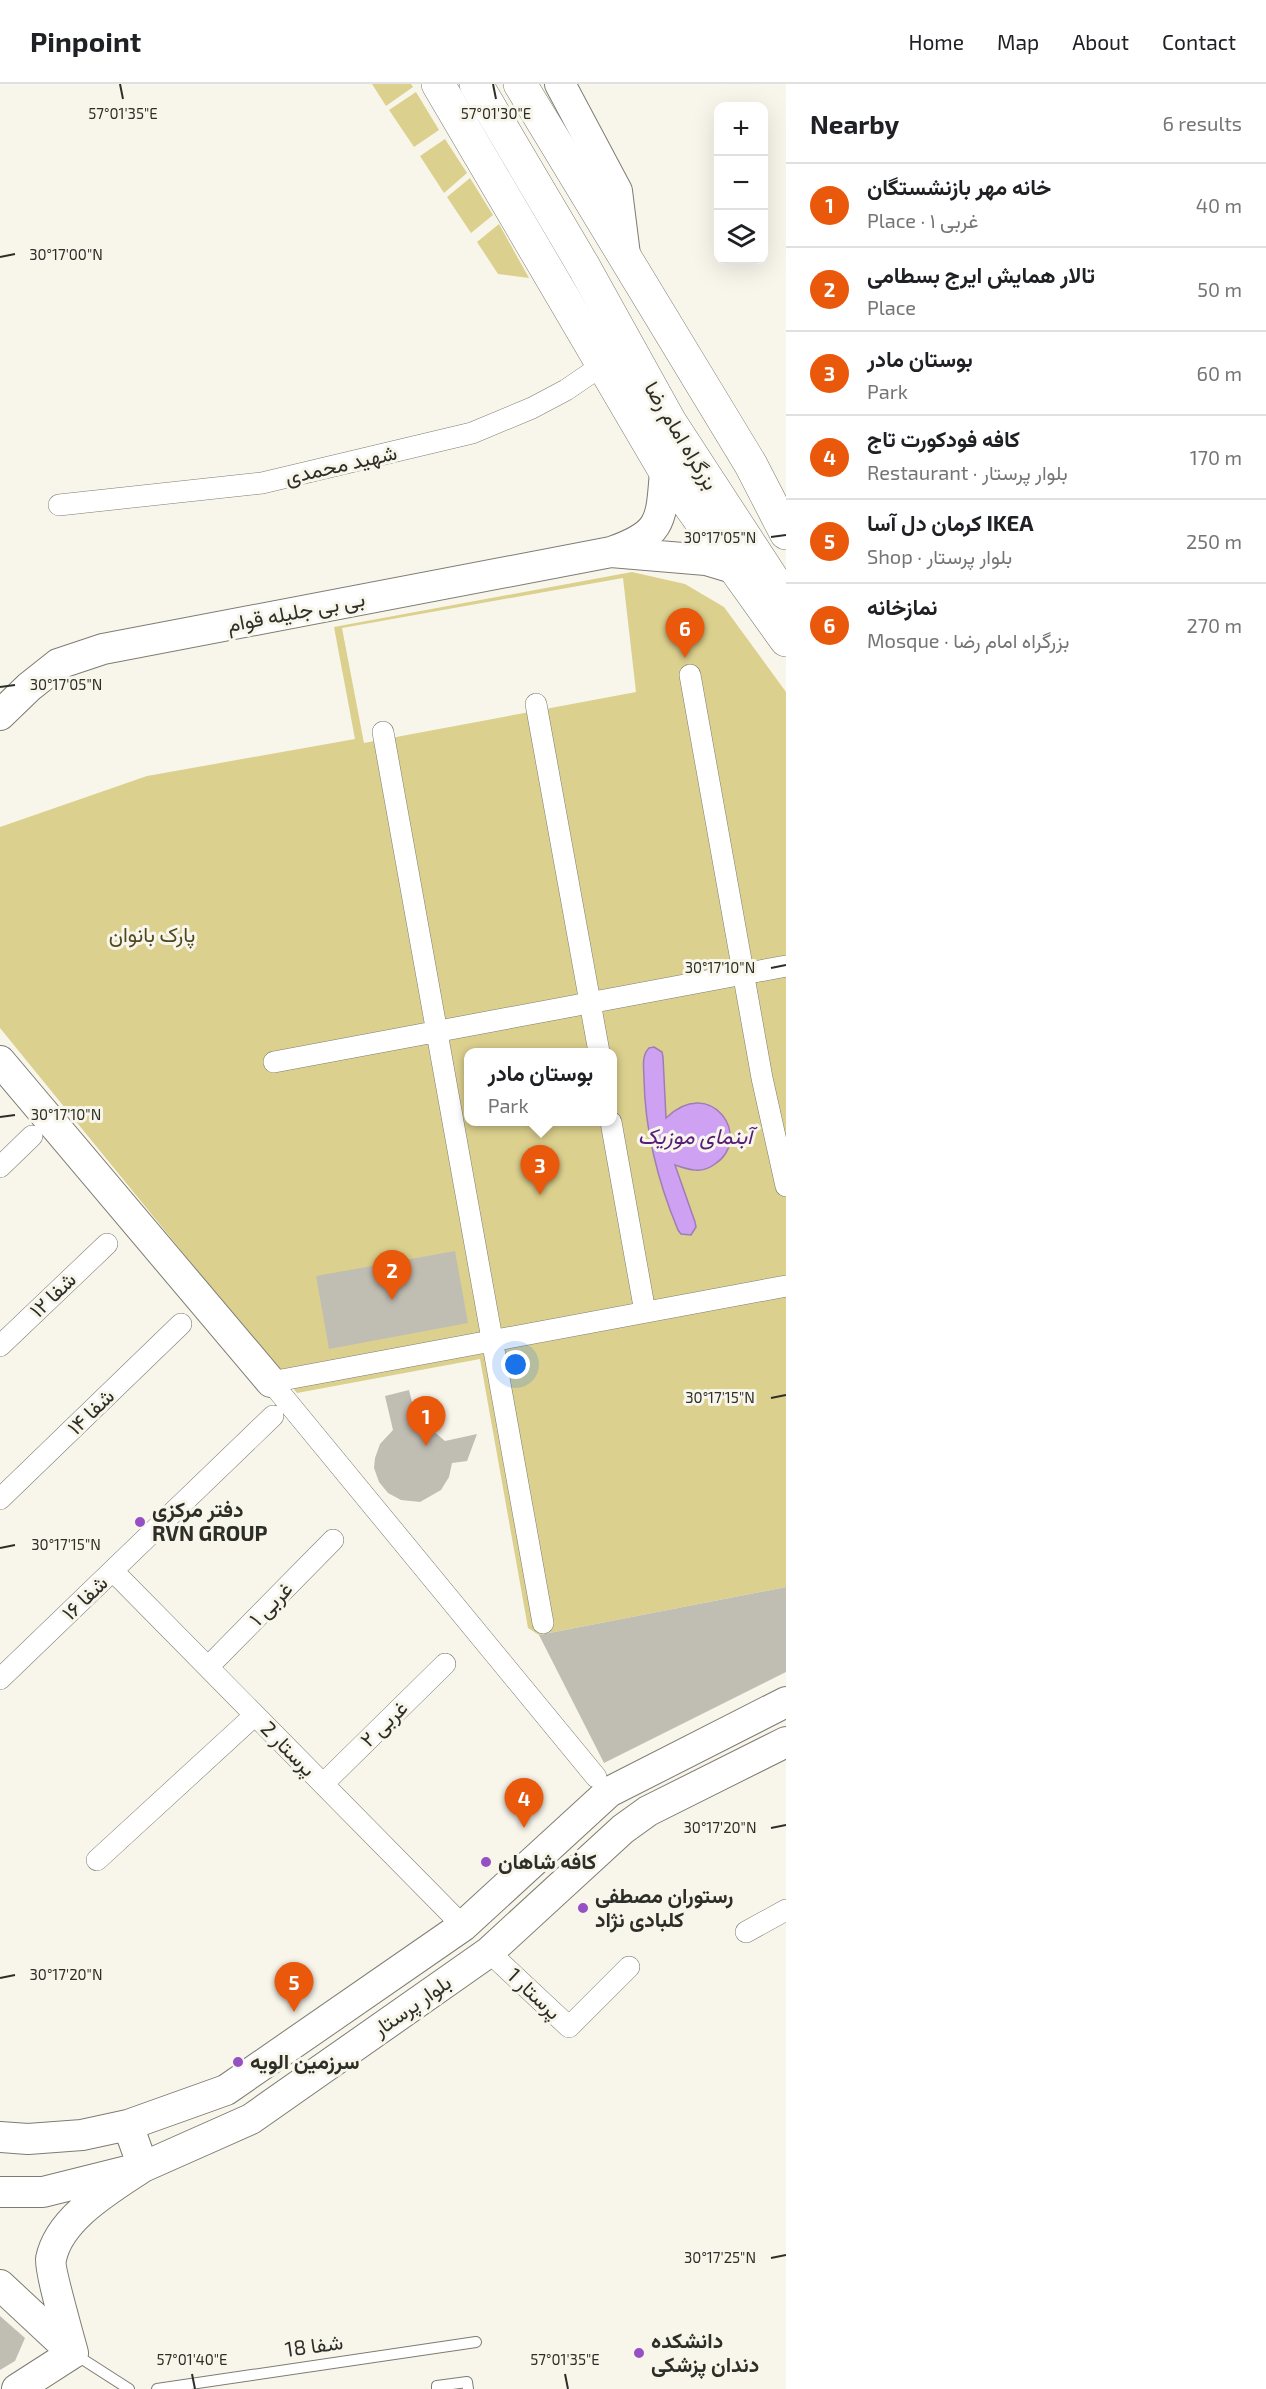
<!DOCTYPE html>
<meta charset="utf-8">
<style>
body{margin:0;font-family:"Exo 2",Vazirmatn,sans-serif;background:#f2f2f2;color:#202124}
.controls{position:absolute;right:18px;top:18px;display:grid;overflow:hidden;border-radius:12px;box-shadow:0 6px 24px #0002}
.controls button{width:54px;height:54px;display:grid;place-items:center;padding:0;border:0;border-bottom:2px solid #e0e0e0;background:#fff;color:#202124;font:30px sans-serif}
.you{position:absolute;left:516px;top:1281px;width:21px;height:21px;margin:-15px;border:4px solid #fff;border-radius:50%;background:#1a73e8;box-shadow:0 0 0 9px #1a73e833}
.badge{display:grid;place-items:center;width:39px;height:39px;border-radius:50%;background:#ea580c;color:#fff;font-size:20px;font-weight:700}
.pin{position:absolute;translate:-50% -50px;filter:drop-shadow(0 2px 3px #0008)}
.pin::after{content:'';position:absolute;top:32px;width:21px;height:18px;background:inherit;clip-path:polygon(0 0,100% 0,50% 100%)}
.popup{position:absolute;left:464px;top:964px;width:153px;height:78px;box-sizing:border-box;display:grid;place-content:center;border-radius:12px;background:#fff;filter:drop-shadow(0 2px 4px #0005);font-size:20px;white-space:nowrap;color:#757577}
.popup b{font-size:22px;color:#202124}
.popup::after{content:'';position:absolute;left:50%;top:100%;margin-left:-12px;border:12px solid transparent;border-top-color:#fff}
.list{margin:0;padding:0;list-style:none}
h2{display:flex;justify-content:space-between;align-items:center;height:78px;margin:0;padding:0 24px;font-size:26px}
h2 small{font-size:20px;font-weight:400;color:#757577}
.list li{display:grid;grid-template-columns:39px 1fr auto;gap:18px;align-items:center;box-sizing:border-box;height:84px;padding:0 24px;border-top:2px solid #e0e0e0}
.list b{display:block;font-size:22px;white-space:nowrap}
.list p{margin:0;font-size:20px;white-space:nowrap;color:#757577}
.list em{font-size:20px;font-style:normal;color:#757577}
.icon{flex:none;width:33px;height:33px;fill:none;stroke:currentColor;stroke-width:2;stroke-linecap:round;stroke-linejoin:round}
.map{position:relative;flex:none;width:786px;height:2305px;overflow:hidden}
header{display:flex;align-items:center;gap:36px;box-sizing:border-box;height:84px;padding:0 30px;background:#fff;border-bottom:2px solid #e0e0e0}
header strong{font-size:28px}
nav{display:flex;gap:33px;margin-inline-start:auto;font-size:21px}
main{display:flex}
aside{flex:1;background:#fff}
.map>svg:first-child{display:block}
.green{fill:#dcd08e;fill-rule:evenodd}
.water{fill:#cea1f2;stroke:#9e7eb6;stroke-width:1.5}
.building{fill:#c0beb3}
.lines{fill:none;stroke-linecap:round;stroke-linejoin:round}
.lane-casing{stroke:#7e7c72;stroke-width:12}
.street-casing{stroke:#7e7c72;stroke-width:22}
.secondary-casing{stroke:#7e7c72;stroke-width:32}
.primary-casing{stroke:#7e7c72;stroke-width:34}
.highway-casing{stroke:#7e7c72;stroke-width:34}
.lane{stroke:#fff;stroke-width:10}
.street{stroke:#fff;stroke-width:21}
.secondary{stroke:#fff;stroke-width:30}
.primary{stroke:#fff;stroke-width:33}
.highway{stroke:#fff;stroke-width:33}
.ticks{fill:none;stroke:#2e2e29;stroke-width:2}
.poi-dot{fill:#9550c4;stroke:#f8f6eb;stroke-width:2}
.labels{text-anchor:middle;stroke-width:6;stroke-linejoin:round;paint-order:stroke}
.street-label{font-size:21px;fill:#2e2e29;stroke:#f8f6eb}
.park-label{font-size:21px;fill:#4f471d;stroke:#f8f6eb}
.poi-label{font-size:21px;font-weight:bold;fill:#2e2e29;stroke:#f8f6eb;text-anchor:start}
.water-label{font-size:22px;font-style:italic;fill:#571c7a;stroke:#f8f6eb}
.ticks-label{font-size:15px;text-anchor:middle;fill:#2e2e29;stroke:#f8f6eb;stroke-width:6;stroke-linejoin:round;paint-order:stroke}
</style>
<header>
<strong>Pinpoint</strong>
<nav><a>Home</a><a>Map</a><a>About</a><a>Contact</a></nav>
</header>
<main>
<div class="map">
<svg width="786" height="2305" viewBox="0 0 786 2305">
<rect width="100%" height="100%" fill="#f8f6eb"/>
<path class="green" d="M372 0H411L413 3 386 22Z
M416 8 439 46 414 63 389 26Z
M445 55 467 89 444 109 420 72Z
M470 94 493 131 471 149 447 113Z
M499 140 529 194 498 190 477 158Z
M632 488 685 500 724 523 786 608V1503L539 1551 528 1544 480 1275 297 1309 0 944V743L147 692 355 655 334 543ZM623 494 636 608 364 659 342 544ZM468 968H612V1038H468Z"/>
<path class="water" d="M654 963 662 968 663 973 666 1034C711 990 754 1054 715 1080 702 1090 689 1086 675 1081L695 1138 696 1143 691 1151 681 1150 678 1146C658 1098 645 1048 644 995 644 985 641 972 649 964Z"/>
<path class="building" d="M455 1167 468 1239 329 1265 316 1192Z
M409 1306 418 1341 431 1345 445 1357 477 1350 467 1377 452 1379 449 1393 441 1406 420 1418 401 1416 388 1409 379 1398 374 1384 375 1374 380 1360 393 1346 385 1312Z
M786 1503V1588L604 1679 539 1551Z
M0 2232 25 2254 15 2277 0 2286Z"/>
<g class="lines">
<defs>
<path id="lane" d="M76 2271 129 2305
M157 2305 476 2258
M437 2305V2302L467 2298 468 2305"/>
<path id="street" d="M59 421 262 399 472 349 532 324 566 306 604 280
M690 591 762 994 786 1102
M536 620 599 968
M383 648 543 1539
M274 978 786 882
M611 1038 645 1228
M0 1083 32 1052
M0 1262 107 1160
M0 1415 181 1240
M113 1487 463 1842
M208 1583 333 1456
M0 1595 273 1332
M596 1693 271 1298 786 1202
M323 1700 445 1580
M97 1776 255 1631
M746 1848 786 1826
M489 1868 569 1943 629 1883"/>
<path id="secondary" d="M560 0 617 107 625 171
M611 468 706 476 736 485
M0 631 29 603 58 580 103 565 611 468C663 450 661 437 665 387
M0 977 271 1298
M0 2053 28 2055 82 2051 128 2041 226 2006 463 1842 609 1708 786 1618
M0 2108H43L143 2083 251 2035 489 1868 623 1745 648 1727 786 1658
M0 2201 73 2269
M73 2269C69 2254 49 2184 51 2175 59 2134 110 2105 143 2083L128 2041
M17 2305 73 2269"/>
<path id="primary" d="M438 0 665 387 786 556"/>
<path id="highway" d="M476 0 584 183 670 338 786 516
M520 0 751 381 786 449"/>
</defs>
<use href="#lane" class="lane-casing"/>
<use href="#street" class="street-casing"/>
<use href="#secondary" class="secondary-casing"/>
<use href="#primary" class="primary-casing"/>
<use href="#highway" class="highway-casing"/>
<use href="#lane" class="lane"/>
<use href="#street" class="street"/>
<use href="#secondary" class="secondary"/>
<use href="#primary" class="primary"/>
<use href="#highway" class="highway"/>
</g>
<path class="ticks" d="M120 0 123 15M493 0 496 15M0 173 15 170M771 453 786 451M0 603 15 601M771 884 786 881M0 1033 15 1031M771 1314 786 1311M0 1464 15 1461M771 1744 786 1741M0 1894 15 1891M771 2174 786 2171M192 2290 195 2305M565 2290 568 2305"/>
<g class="poi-dot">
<circle cx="140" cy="1438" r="6"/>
<circle cx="486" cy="1778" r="6"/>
<circle cx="583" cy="1824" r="6"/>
<circle cx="238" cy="1978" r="6"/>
<circle cx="639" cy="2269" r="6"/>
</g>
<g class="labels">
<g class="street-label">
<text transform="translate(681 352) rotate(59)" y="7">بزرگراه امام رضا</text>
<text transform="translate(341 381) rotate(-13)" y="7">شهید محمدی</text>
<text transform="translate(296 528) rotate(-11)" y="7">بی بی جلیله قوام</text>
<text transform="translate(53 1211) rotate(-44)" y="7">شفا ۱۲</text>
<text transform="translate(91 1328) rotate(-44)" y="7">شفا ۱۴</text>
<text transform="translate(85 1514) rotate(-44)" y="7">شفا ۱۶</text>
<text transform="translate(271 1520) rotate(-46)" y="7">۱ غربی</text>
<text transform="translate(384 1640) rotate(-44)" y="7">۲ غربی</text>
<text transform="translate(288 1665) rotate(45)" y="7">پرستار 2</text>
<text transform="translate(534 1910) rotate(43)" y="7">پرستار 1</text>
<text transform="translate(412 1922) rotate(-35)" y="7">بلوار پرستار</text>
<text transform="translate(314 2262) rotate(-8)" y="7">شفا 18</text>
</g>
<g class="park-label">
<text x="152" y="858">پارک بانوان</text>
</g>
<g class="poi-label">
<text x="152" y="1433">دفتر مرکزی<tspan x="152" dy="24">RVN GROUP</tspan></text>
<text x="498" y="1785">کافه شاهان</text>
<text x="595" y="1819">رستوران مصطفی<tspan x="595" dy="24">کلبادی نژاد</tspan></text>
<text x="250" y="1985">سرزمین الویه</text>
<text x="651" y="2264">دانشکده<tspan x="651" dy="24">دندان پزشکی</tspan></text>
</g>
<g class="water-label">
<text x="695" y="1060">آبنمای موزیک</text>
</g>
</g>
<g class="ticks-label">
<text x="123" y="35">57°01'35"E</text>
<text x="496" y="35">57°01'30"E</text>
<text x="66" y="176">30°17'00"N</text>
<text x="720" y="459">30°17'05"N</text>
<text x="66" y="606">30°17'05"N</text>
<text x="720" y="889">30°17'10"N</text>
<text x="66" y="1036">30°17'10"N</text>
<text x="720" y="1319">30°17'15"N</text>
<text x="66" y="1466">30°17'15"N</text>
<text x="720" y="1749">30°17'20"N</text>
<text x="66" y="1896">30°17'20"N</text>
<text x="720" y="2179">30°17'25"N</text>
<text x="192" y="2281">57°01'40"E</text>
<text x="565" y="2281">57°01'35"E</text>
</g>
</svg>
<div class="controls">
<button>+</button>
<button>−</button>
<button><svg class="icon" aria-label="layers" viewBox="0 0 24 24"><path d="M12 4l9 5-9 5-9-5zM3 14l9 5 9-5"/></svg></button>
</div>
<div class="you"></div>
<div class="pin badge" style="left:426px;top:1362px">1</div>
<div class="pin badge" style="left:392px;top:1216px">2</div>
<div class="pin badge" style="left:540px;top:1111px">3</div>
<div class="popup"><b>بوستان مادر</b>Park</div>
<div class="pin badge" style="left:524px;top:1744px">4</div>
<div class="pin badge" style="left:294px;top:1928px">5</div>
<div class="pin badge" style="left:685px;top:574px">6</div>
</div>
<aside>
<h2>Nearby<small>6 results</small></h2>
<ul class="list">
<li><span class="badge">1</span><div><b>خانه مهر بازنشستگان</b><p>Place · ۱ غربی</p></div><em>40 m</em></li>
<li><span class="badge">2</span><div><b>تالار همایش ایرج بسطامی</b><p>Place</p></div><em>50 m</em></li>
<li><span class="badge">3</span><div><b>بوستان مادر</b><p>Park</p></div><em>60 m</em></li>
<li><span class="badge">4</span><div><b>کافه فودکورت تاج</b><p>Restaurant · بلوار پرستار</p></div><em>170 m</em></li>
<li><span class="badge">5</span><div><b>کرمان دل آسا IKEA</b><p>Shop · بلوار پرستار</p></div><em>250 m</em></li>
<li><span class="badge">6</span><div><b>نمازخانه</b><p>Mosque · بزرگراه امام رضا</p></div><em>270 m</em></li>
</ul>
</aside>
</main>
